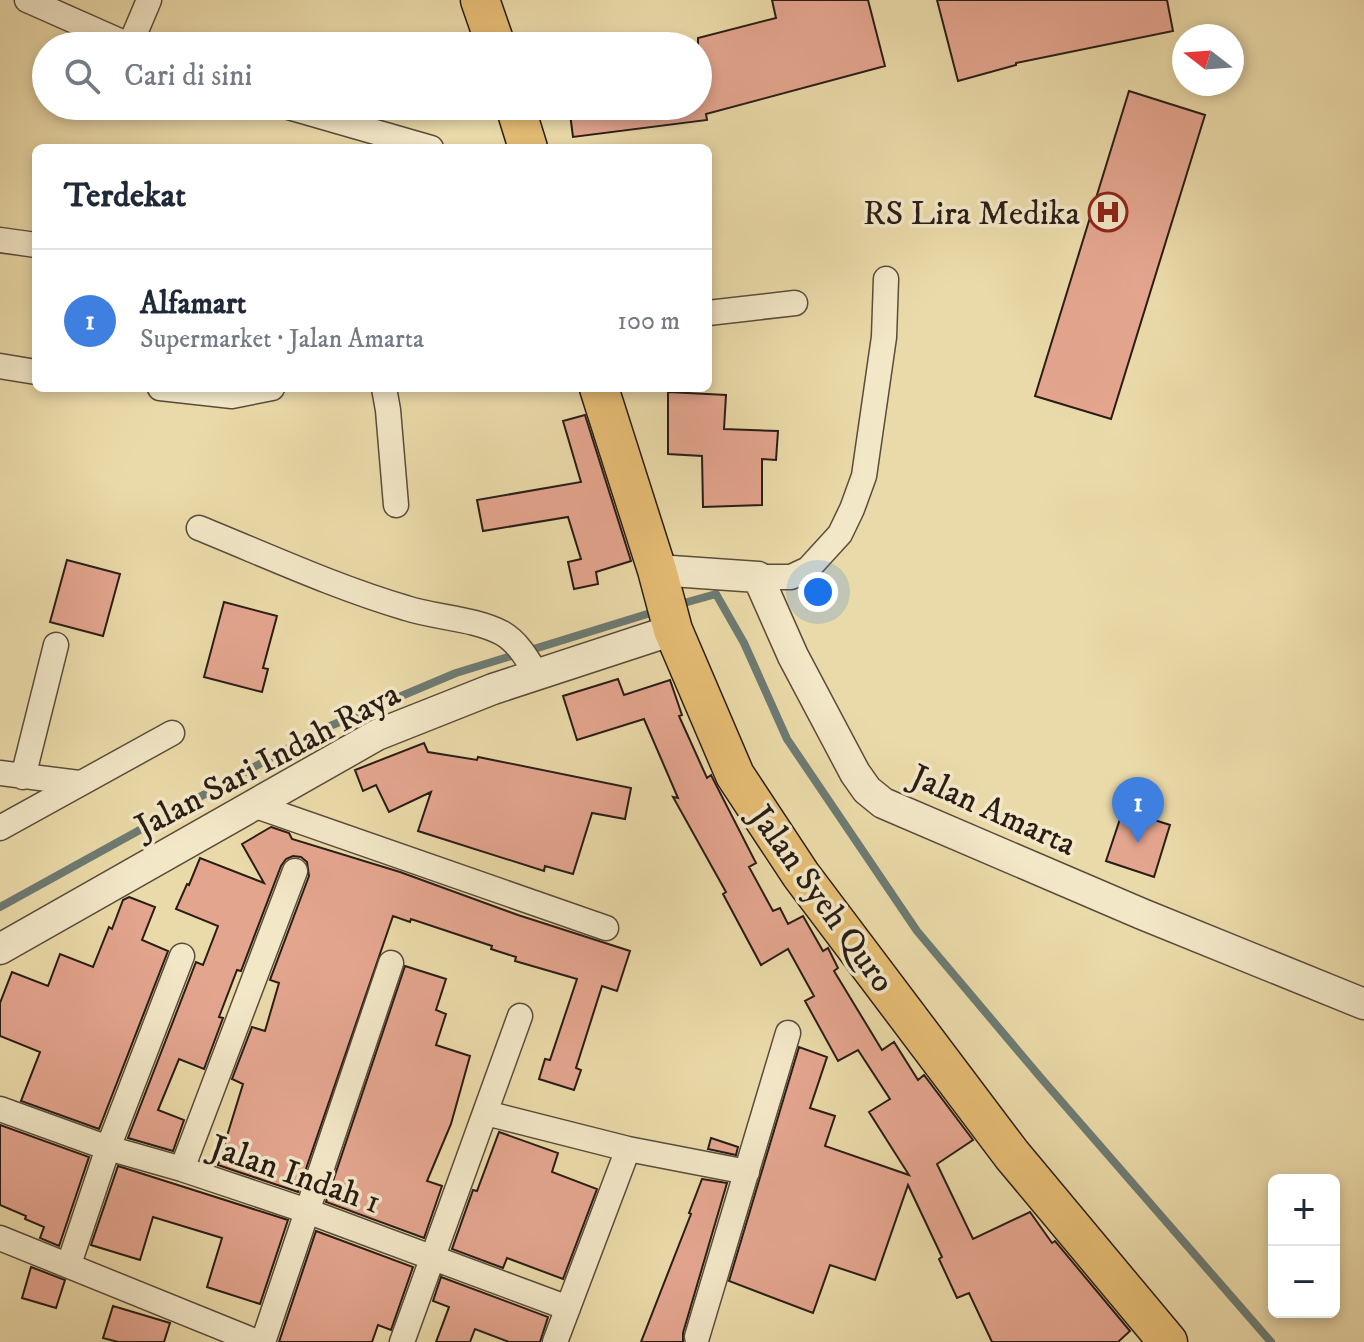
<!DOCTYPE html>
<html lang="id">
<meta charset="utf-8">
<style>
body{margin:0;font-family:"IM FELL DW Pica",serif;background:#f2f2f3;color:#1f2937}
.controls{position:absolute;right:24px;bottom:24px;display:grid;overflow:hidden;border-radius:12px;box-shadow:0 4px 12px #0003}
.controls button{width:72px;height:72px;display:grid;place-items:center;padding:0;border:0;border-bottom:2px solid #e0e1e3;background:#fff;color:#1f2937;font:40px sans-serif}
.compass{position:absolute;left:1172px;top:24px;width:72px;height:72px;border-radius:50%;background:#fff;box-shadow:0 4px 12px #0003;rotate:287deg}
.you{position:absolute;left:818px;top:592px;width:28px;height:28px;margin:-20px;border:6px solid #fff;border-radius:50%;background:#1a73e8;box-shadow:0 0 0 12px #1a73e833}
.badge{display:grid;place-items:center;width:52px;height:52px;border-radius:50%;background:#ea580c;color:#fff;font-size:26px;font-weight:700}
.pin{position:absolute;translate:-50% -66px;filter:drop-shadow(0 2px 4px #0008)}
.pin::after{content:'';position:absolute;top:42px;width:28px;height:24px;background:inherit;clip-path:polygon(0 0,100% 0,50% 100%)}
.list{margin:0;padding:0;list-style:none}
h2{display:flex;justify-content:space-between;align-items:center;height:104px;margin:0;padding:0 32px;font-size:34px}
h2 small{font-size:26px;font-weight:400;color:#747a83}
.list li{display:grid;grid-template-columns:52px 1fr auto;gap:24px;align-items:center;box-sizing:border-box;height:144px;padding:0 32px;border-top:2px solid #e0e1e3}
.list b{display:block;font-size:30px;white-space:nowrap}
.list p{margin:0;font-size:26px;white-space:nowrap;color:#747a83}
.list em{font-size:26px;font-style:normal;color:#747a83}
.icon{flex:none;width:44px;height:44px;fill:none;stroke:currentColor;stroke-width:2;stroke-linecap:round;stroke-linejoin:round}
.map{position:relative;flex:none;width:1364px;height:1342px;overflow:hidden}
.search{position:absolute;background:#fff;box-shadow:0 4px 12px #0003;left:32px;top:32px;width:680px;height:88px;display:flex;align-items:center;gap:20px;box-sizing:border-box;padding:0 28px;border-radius:44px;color:#747a83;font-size:30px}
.panel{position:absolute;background:#fff;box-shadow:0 4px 12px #0003;left:32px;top:144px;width:680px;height:248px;border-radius:12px}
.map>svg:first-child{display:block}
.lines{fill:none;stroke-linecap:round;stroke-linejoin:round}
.stream{stroke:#6d7b73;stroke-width:8}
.building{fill:#e4a58f;stroke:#291d16;stroke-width:2}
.minor-casing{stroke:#5a4c3b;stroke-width:27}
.tertiary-casing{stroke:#5a4c3b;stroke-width:33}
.primary-casing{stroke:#291d16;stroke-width:41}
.minor{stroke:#f2e7c7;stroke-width:24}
.tertiary{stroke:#f2e7c7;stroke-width:30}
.primary{stroke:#e6bd74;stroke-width:38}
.labels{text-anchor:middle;stroke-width:7;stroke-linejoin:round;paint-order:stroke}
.poi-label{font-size:34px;fill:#291d16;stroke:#f2e7c7;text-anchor:end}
.street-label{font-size:34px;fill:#291d16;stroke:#f2e7c7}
</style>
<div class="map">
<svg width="1364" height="1342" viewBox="0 0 1364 1342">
<rect width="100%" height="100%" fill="#ebdaa9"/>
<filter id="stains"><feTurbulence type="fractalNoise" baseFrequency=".0025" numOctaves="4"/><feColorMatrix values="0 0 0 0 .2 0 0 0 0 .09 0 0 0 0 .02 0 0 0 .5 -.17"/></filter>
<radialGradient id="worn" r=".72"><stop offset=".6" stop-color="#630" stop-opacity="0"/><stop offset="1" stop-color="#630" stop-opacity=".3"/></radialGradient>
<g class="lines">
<path class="stream" d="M677 605 716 594 744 643 787 739 917 931 1041 1078 1271 1342
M0 907 323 729 456 673 657 611"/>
</g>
<path class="building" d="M772 0H868L885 66 706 114 707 120 573 137 569 106H698V38L776 18Z
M937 0H1167L1173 31 1016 63V65L958 81Z
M1129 91 1205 115 1111 419 1035 396Z
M668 392 726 395 724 429 778 431 776 460 762 459V505L703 507 702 456 668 454Z
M585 415 631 561 596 572 598 584 574 589 568 562 581 559 568 517 483 531 477 500 581 482 563 421Z
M67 560 120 574 103 636 50 622Z
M224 602 277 616 263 668 268 669 262 692 204 677Z
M618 679 624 695 670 680 682 715 679 716 707 778 711 775 756 863 749 867 773 911 780 908 788 924 803 916 823 951 828 948 838 968 834 971 882 1050 894 1042 918 1080 924 1075 973 1140 937 1164 973 1239 1030 1212 1052 1243 1055 1241 1130 1331 1118 1342H992L969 1293 957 1298 939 1259 942 1257 908 1185 875 1280 830 1265 813 1313 729 1281 799 1047 827 1057 810 1108 835 1116 825 1146 909 1175 869 1112 890 1099 858 1050 838 1061 805 1001 814 996 788 949 761 965 723 894 726 892 673 797 678 798 644 719 577 740 563 696Z
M424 743 428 752 477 760 478 757 631 788 625 819 592 813 573 874 545 866 544 871 418 831 431 792 389 812 376 785 363 791 355 770Z
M1123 810 1170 825 1154 877 1106 861Z
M271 827 289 833 292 839 400 872 518 915 630 951 617 991 602 986 576 1068 581 1070 574 1090 539 1079 545 1059 550 1060 577 979 515 961 516 957 491 949 492 946 411 919 410 922 393 916 298 1192 218 1165 243 1084 232 1079 252 1027 265 1031 279 983 270 980 309 876 307 862 301 857 293 856 286 859 281 866 241 971 237 970 219 1017 223 1018 204 1069 179 1059 158 1110 184 1120 173 1151 128 1138 196 962 203 965 218 926 176 909 187 884 189 885 200 858 264 883 242 844Z
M129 897 155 907 142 940 168 951 99 1129 21 1101 40 1052 0 1036V1003L12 972 48 986 60 954 93 967 109 927 112 929 123 900Z
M405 966 446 979 436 1010 446 1014 436 1045 470 1056 451 1124 427 1181 442 1186 424 1238 326 1202Z
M0 1125 89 1157 59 1246 40 1238 44 1227 25 1219 26 1216 0 1205Z
M499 1132 558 1153 552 1172 597 1189 563 1279 507 1258 503 1268 452 1249 473 1190 477 1191Z
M711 1138 738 1147 736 1155 708 1149Z
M118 1166 288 1220 260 1304 207 1287 222 1238 153 1217 140 1260 91 1245Z
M702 1179 727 1183 683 1333V1342H641L691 1214 689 1213Z
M316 1231 413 1267 391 1330 378 1325 372 1342H279Z
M31 1267 65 1280 56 1308 22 1298Z
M441 1277 548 1317 540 1342H509L475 1329 470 1342H436L449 1307 433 1301Z
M113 1306 170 1323 164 1342H118L103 1338Z"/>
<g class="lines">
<defs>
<path id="minor" d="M27 0 131 46
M130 45 149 0
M285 106 431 148
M0 240 36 245
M708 313 795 303
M0 366 36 372
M160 388 232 396 272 388
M384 388 388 410 396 505
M199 528C268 556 335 587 406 608 437 618 473 618 502 633 518 642 528 660 537 675
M758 577H791L808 569 840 534 852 509 864 476 884 337 886 279
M0 773 79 783
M23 777 56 645
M256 806 606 928
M0 828 172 733
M0 1109 108 1148 182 1169 307 1211 568 1308
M486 1113 628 1149 747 1172
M182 1169 295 871
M0 1238 257 1342
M69 1264 108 1148 182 956
M697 1337 788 1033
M263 1342 391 963
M402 1342 520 1016
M555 1342 628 1149"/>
<path id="tertiary" d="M657 570 758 577 793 656 855 773 867 790 883 803 1142 914 1364 1004
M0 949 377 735 493 689 673 630"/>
<path id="primary" d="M480 0 496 46
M515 106 528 148
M599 388 657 570 673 630 735 775 801 875 1012 1155 1168 1342"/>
</defs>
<use href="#minor" class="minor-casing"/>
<use href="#tertiary" class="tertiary-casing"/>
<use href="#primary" class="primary-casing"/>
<use href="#minor" class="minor"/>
<use href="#tertiary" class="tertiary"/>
<use href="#primary" class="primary"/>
</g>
<defs>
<symbol id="hospital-ring" viewBox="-11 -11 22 22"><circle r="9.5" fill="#f2e7c7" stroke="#8f2418" stroke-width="1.5"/><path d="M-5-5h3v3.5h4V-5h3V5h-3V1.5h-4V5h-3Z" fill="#8f2418"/></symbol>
</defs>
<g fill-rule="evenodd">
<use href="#hospital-ring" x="1086" y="190" width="44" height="44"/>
</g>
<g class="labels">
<g class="poi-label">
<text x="1080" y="224">RS Lira Medika</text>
</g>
<g class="street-label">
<text transform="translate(267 759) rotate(-28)" y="12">Jalan Sari Indah Raya</text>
<text transform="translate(994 809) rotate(24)" y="12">Jalan Amarta</text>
<text transform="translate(823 898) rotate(54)" y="12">Jalan Syeh Quro</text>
<text transform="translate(296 1173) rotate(19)" y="12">Jalan Indah 1</text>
</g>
</g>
<rect width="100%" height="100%" filter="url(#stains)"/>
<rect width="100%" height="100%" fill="url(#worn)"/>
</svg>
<div class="controls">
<button>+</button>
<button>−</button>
</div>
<svg class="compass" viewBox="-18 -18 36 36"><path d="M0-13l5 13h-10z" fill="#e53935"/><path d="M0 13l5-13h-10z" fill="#747a83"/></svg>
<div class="you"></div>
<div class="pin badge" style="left:1138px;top:843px;background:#3f7fe0">1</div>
<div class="search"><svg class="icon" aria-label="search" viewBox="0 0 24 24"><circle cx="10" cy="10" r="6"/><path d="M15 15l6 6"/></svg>Cari di sini</div>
<section class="panel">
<h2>Terdekat<small></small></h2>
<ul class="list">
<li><span class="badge" style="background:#3f7fe0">1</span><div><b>Alfamart</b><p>Supermarket · Jalan Amarta</p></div><em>100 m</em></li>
</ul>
</section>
</div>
